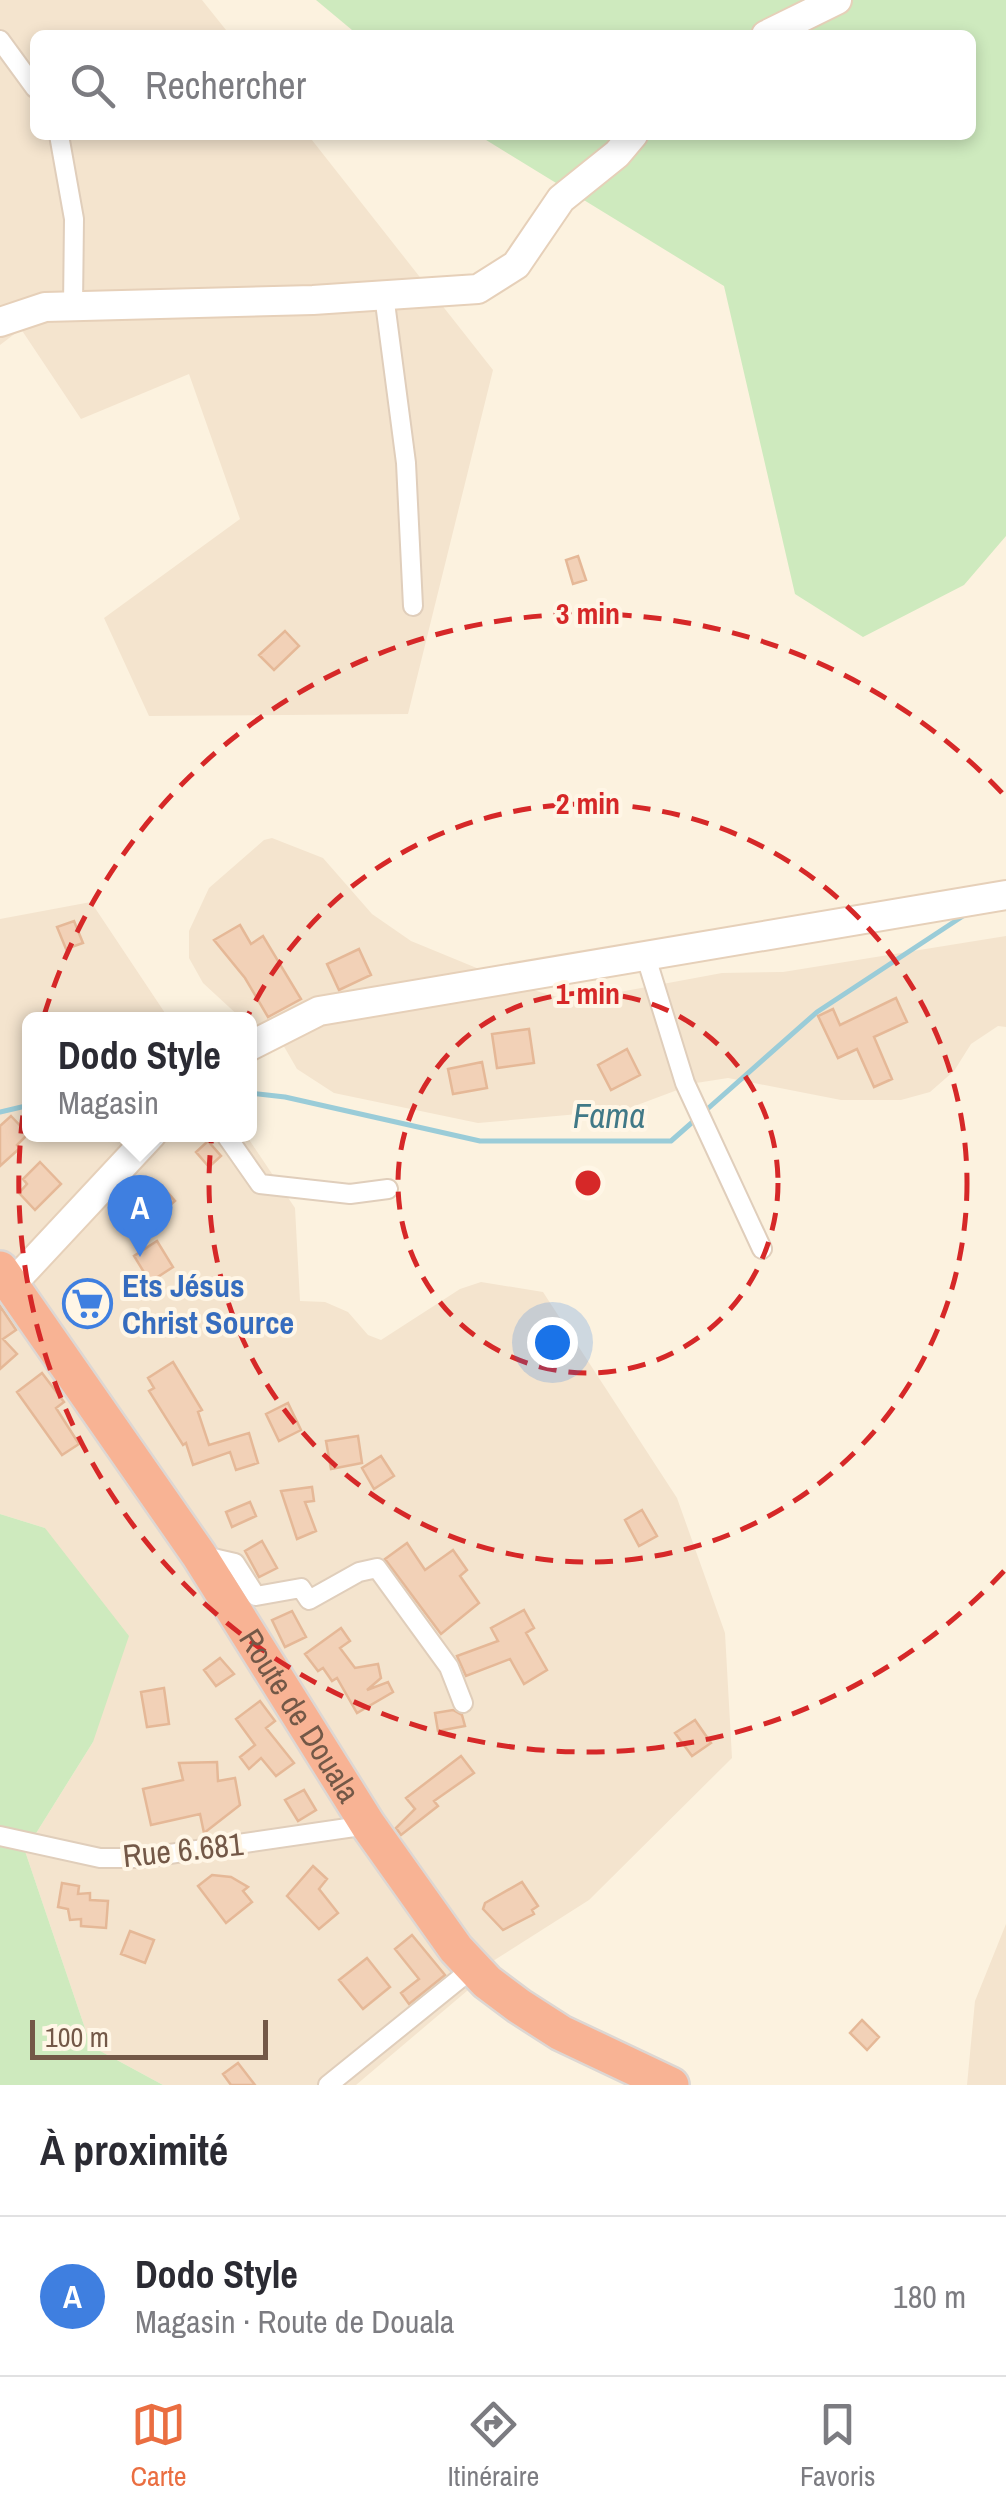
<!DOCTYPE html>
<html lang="fr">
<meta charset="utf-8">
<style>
body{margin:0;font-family:"Archivo Narrow",sans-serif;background:#f2f2f3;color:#2b2b33}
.scale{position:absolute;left:30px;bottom:25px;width:238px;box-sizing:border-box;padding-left:10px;border:5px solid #735847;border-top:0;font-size:28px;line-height:35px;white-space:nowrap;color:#735847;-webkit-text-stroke:8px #fff6e6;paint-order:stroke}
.you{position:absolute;left:552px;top:1342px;width:35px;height:35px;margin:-25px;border:8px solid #fff;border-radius:50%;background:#1a73e8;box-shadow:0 0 0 15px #1a73e833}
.badge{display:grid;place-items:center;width:65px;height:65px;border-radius:50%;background:#ea6e41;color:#fff;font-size:32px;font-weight:700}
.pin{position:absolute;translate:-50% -82px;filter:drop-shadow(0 2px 5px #0008)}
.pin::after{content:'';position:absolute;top:52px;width:35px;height:30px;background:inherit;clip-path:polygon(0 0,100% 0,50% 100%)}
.popup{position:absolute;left:22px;top:1012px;width:235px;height:130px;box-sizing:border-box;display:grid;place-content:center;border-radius:15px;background:#fff;filter:drop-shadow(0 2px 8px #0005);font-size:32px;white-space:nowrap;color:#7c7c81}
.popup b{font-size:38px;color:#2b2b33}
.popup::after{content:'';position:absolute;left:50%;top:100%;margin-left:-20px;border:20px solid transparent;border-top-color:#fff}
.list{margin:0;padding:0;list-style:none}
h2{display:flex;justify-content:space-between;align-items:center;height:130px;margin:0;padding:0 40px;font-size:42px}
h2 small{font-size:32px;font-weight:400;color:#7c7c81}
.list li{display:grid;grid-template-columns:65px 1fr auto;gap:30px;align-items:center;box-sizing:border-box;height:160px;padding:0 40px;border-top:2px solid #e1e1e2}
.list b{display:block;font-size:38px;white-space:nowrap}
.list p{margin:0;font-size:32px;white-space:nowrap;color:#7c7c81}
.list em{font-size:32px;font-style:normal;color:#7c7c81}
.icon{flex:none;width:55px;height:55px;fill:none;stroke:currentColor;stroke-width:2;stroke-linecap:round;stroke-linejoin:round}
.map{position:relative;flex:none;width:1006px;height:2085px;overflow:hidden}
.search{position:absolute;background:#fff;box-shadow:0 5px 15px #0003;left:30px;right:30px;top:30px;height:110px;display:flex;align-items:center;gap:25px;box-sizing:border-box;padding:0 35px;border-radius:15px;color:#7c7c81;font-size:38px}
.sheet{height:290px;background:#fff}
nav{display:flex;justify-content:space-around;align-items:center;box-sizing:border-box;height:140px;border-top:2px solid #e1e1e2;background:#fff;font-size:28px;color:#7c7c81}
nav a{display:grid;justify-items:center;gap:5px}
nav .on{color:#ea6e41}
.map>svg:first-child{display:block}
.residential{fill:#f4e4ce}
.green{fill:#ceeabe}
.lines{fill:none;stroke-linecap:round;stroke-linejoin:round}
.stream{stroke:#9accd8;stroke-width:5}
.building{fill:#f2d1b7;stroke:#e5b897;stroke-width:2.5}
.street-casing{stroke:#e0cebb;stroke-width:22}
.secondary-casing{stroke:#e6d0b9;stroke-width:32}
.highway-casing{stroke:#ddd7d3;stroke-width:40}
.street{stroke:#fff;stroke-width:18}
.secondary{stroke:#fff;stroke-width:28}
.highway{stroke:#f8b394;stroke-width:35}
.ring{fill:none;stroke:#d62828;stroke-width:5;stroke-dasharray:18 12}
.labels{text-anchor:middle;stroke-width:8;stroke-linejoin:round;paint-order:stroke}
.shop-label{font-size:32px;font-weight:bold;fill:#366cbe;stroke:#fff6e6;text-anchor:start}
.street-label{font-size:32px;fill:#735847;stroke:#fff6e6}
.water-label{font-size:35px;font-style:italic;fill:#417987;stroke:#fff6e6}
.centre{fill:#d62828;stroke:#fff6e6;stroke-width:5}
.ring-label{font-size:30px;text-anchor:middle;font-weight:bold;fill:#d62828;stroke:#fff6e6;stroke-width:8;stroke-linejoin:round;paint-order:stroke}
</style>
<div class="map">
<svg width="1006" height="2085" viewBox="0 0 1006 2085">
<rect width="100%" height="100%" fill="#fcf2df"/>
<path class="residential" d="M0 0H202L230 35H35V135H308L493 370 408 714 149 716 104 618 240 519 189 374 81 419 21 329 0 345Z
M272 838 323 858 372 914 411 941 523 987 571 1001 722 973 783 972 1006 936V1027L998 1026 971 1044 954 1071 930 1092 901 1100H841L728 1078 696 1083 624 1110 478 1123 334 1093 297 1069 282 1043 250 1025V1020L242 1019 203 983 189 958V931L209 888 264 840Z
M91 902 169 1019 30 1020V1134L246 1135 295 1208 300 1301 325 1302 348 1312 368 1335 381 1340 460 1289 481 1282 543 1292 677 1498 725 1633 732 1758 589 1900 493 1961 474 1985 356 2085H163L91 2046 25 1851 93 1742 45 1528 0 1514V919Z
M1006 1924V2085H967L975 2001Z"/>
<path class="green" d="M316 0H1006V536L964 585 863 637 795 594 724 286 478 135H971V35H358Z
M0 1514 45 1528 129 1636 93 1742 25 1851 91 2046 163 2085H0Z"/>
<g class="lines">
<path class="stream" d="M250 1093 285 1097 480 1141H671L696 1119
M0 1112 30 1105
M704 1112 817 1012 966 914"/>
</g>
<path class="building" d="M578 556 586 580 573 584 566 560Z
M285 631 299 646 274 670 259 655Z
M74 921 83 943 66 949 57 927Z
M240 925 251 944 263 936 301 999 268 1017 245 978 214 940Z
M359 949 371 975 339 990 327 964Z
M896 998 907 1022 874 1037 892 1079 874 1087 857 1049 838 1058 818 1016 833 1009 840 1025Z
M529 1029 534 1063 497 1068 492 1034Z
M627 1049 640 1075 611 1090 598 1065Z
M482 1062 487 1088 453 1094 448 1069Z
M11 1116 28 1134 17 1145 20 1148 0 1166V1126Z
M208 1141 221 1156 209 1167 196 1152Z
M40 1162 61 1184 35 1210 19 1193 27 1184 23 1179Z
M162 1186 175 1201 150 1223 133 1204Z
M157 1241 173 1267 150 1282 134 1256Z
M94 1288 108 1307 90 1321 75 1303Z
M0 1306 16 1330 3 1339 17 1354 0 1369Z
M173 1362 202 1410 198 1412 209 1445 249 1433 258 1463 236 1470 230 1452 193 1465 186 1443 183 1445 149 1391 154 1388 148 1378Z
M42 1373 64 1402 56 1408 79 1444 62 1455 17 1392Z
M288 1403 301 1430 279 1441 266 1414Z
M358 1436 362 1463 331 1469 326 1441Z
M381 1456 394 1476 374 1489 362 1468Z
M312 1487 314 1501 305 1502 316 1531 297 1539 281 1491Z
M250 1502 256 1516 232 1527 226 1512Z
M642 1510 657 1536 639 1546 625 1520Z
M262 1541 277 1568 259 1577 245 1551Z
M407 1543 425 1570 453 1550 467 1570 460 1576 479 1603 441 1634 385 1559Z
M524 1610 534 1628 526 1633 547 1670 524 1684 510 1659 466 1676 457 1656 498 1641 491 1628Z
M292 1611 306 1637 285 1647 272 1620Z
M341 1628 350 1641 340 1648 355 1668 378 1664 381 1678 367 1690 388 1682 393 1692 357 1713 337 1678 332 1681 323 1668 318 1671 305 1654Z
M220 1658 234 1674 216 1686 204 1670Z
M164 1688 169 1724 147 1727 141 1692Z
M260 1701 275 1721 266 1728 294 1763 276 1776 261 1758 249 1769 240 1757 255 1745 236 1719Z
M453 1710 462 1715 465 1726 438 1731 435 1713Z
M695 1720 711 1743 692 1756 675 1733Z
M461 1756 474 1773 434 1801 438 1806 401 1835 396 1828 415 1809 406 1798Z
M217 1762 218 1781 235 1778 240 1805 204 1833 200 1814 151 1825 143 1789 183 1780 179 1763Z
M304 1790 316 1810 298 1821 285 1800Z
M313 1866 327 1879 319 1889 338 1913 319 1929 287 1896Z
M212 1875 231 1877 248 1887 243 1891 252 1902 226 1923 198 1886Z
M522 1882 538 1906 532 1910 534 1914 503 1930 483 1909 485 1903Z
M62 1883 79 1886 78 1894 90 1893V1900L108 1901 106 1928 81 1926V1919L70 1920 68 1909 58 1907Z
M130 1931 154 1940 145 1963 121 1954Z
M412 1935 445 1975 409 2004 401 1993 419 1979 395 1949Z
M367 1958 390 1987 363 2009 339 1980Z
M862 2020 879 2037 867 2050 850 2033Z
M238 2063 255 2085H231L223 2074Z"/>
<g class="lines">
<defs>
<path id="street" d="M0 40 35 88
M59 135 74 219 73 306
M384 295 406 463 413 606
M645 954 685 1083 762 1249
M225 1134 260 1184 350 1194 388 1189
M200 1555 235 1563 256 1596 301 1588 309 1600 359 1572 377 1568 449 1667 463 1703
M0 1836 100 1858H142L368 1825
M328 2085 473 1968"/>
<path id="secondary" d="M766 35 837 0
M0 322 45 307 313 300 478 289 516 265 561 199 617 154 633 135
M250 1046 319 1011 1006 895
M13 1283 152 1134"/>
<g id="highway">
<path id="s1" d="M0 1269 199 1555 368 1825 456 1949 487 1982 519 2006 561 2033 671 2085"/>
</g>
</defs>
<use href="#street" class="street-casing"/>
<use href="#secondary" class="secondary-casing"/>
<use href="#highway" class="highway-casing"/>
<use href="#street" class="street"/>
<use href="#secondary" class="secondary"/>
<use href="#highway" class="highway"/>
</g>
<g class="ring">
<circle cx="588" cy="1183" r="190"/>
<circle cx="588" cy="1183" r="379"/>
<path d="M1004 1571A569 569 0 1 1 1004 795"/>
</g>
<defs>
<symbol id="supermarket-ring" viewBox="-11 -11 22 22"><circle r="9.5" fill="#fff6e6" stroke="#3f7fe0" stroke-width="1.5"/><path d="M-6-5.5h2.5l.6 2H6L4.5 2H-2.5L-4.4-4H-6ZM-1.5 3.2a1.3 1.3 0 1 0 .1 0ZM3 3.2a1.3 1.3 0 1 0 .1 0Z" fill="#3f7fe0"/></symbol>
</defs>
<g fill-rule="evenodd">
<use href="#supermarket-ring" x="60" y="1276" width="55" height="55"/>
</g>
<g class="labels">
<g class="shop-label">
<text x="122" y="1297">Ets Jésus<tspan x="122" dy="37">Christ Source</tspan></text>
</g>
<g class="street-label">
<text dy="11" stroke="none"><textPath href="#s1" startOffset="538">Route de Douala</textPath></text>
<text transform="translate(183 1850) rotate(-6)" y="11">Rue 6.681</text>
</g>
<g class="water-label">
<text x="609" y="1128">Fama</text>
</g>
</g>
<circle cx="588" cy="1183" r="15" class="centre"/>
<g class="ring-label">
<text x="588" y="624">3 min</text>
<text x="588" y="814">2 min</text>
<text x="588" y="1004">1 min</text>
</g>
</svg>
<div class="scale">100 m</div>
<div class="you"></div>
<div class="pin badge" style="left:140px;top:1257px;background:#3f7fe0">A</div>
<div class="popup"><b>Dodo Style</b>Magasin</div>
<div class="search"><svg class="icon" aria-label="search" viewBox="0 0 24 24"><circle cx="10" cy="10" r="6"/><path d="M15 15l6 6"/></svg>Rechercher</div>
</div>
<section class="sheet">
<h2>À proximité<small></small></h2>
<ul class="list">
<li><span class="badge" style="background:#3f7fe0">A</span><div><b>Dodo Style</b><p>Magasin · Route de Douala</p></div><em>180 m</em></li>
</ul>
</section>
<nav>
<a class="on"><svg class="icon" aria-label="map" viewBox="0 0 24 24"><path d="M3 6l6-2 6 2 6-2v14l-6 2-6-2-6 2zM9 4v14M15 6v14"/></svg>Carte</a>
<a><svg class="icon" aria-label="directions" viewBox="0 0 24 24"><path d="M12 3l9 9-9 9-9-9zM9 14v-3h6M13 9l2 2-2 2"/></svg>Itinéraire</a>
<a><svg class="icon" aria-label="saved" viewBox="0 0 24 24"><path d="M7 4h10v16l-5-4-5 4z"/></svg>Favoris</a>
</nav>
